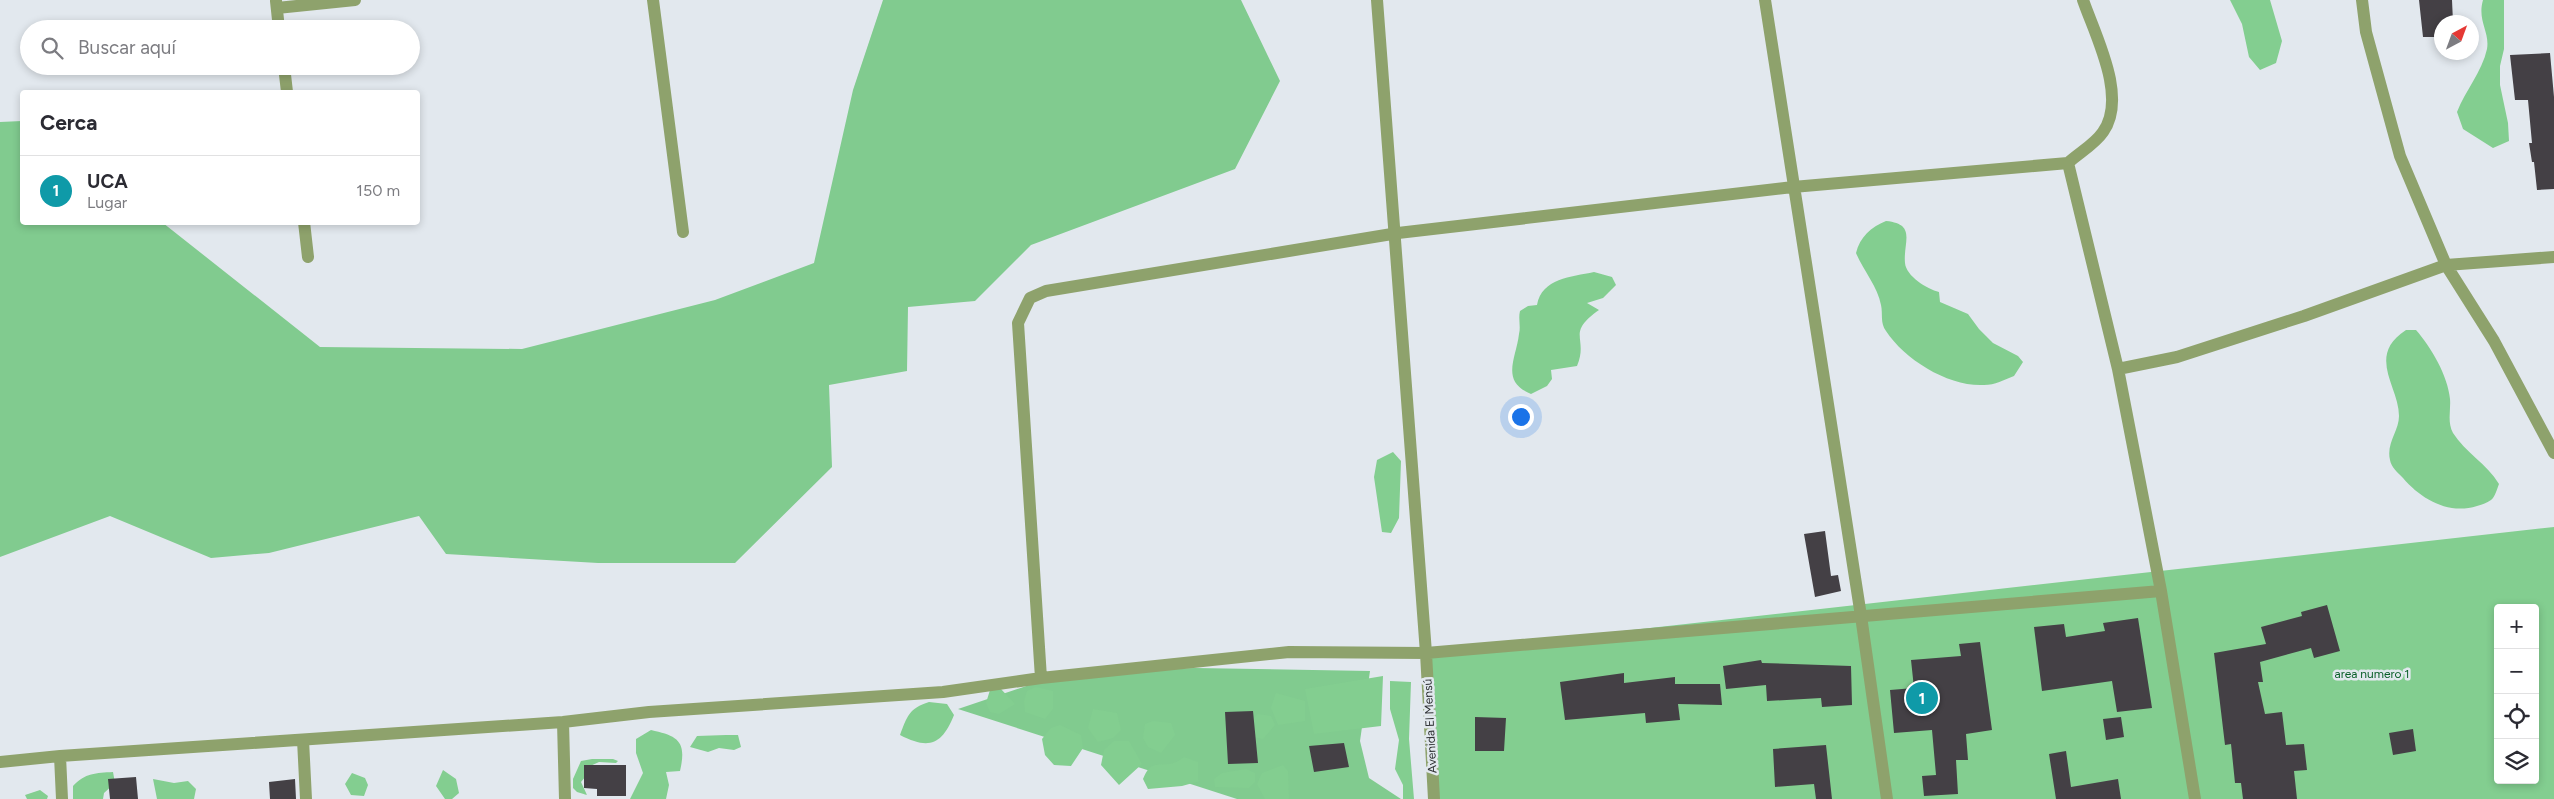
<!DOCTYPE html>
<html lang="es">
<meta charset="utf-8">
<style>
body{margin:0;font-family:Figtree,sans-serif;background:#f7f7f7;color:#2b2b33}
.controls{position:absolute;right:15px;bottom:15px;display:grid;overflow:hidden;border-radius:5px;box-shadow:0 2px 8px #0003}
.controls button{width:45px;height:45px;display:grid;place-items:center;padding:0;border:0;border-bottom:1px solid #e1e1e2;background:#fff;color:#2b2b33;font:25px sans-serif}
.compass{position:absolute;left:2434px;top:15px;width:45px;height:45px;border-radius:50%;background:#fff;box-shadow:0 2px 8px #0003;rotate:41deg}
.you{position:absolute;left:1520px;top:416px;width:18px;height:18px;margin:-12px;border:4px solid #fff;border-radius:50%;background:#1a73e8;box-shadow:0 0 0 8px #1a73e833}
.badge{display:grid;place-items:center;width:32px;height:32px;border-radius:50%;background:#b45309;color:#fff;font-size:16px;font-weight:700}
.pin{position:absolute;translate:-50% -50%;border:2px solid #fff;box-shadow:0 1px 5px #0006}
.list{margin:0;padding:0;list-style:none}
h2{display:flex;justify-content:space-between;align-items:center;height:65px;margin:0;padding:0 20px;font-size:21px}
h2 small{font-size:16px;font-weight:400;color:#7c7c81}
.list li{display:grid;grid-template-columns:32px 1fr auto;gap:15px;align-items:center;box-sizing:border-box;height:70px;padding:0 20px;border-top:1px solid #e1e1e2}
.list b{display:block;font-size:19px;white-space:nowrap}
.list p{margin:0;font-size:16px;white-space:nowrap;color:#7c7c81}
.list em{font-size:16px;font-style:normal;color:#7c7c81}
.icon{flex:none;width:28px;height:28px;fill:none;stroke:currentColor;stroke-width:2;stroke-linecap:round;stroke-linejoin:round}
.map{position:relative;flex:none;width:2554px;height:799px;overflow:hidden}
.search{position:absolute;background:#fff;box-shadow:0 2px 8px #0003;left:20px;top:20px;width:400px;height:55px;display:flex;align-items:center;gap:12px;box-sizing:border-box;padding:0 18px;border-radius:28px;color:#7c7c81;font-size:19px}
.panel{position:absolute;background:#fff;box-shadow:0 2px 8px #0003;left:20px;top:90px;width:400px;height:135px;border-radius:5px}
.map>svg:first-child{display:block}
.green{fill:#81cb8f}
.forest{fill:#83ce90;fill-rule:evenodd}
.building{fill:#444045}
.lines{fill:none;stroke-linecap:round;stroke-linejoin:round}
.minor{stroke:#8ea26c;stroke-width:12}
.labels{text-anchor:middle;stroke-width:5;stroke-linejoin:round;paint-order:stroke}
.park-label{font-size:12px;fill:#0b6029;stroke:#e2e8ee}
.street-label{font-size:12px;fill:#2e3033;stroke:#e2e8ee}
</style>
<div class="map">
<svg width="2554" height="799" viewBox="0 0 2554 799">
<rect width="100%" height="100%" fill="#e2e8ee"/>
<path class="green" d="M883 0H1241L1280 81 1235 169 1031 245 975 301 908 307 907 371 829 385 832 467 735 563H598L446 554 419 516 269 553 211 558 110 516 0 557V122L22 121V222L163 223 320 347 522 349 715 300 814 263 853 90Z
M1195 668 1370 671 1360 741 1369 778 1401 799H1237L958 709 1071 671Z"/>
<path class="forest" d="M2230 0H2270L2282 41 2276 63 2260 70 2249 57 2242 24Z
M2483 0H2504V49L2500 66V85L2508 123 2509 141 2493 148 2463 129 2457 112C2465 91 2482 72 2487 49 2490 32 2477 21 2483 0Z
M1886 221C1917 224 1903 242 1905 263 1906 276 1927 289 1939 292L1940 302 1968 314 1979 329 1993 343 2018 356 2023 362 2014 376C2004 380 1995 385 1984 385 1949 387 1905 360 1886 331 1880 323 1883 314 1881 305 1878 287 1863 270 1856 253 1860 237 1871 227 1886 221Z
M1594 272 1612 277 1616 285 1603 298 1587 303 1599 310C1565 334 1589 337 1577 366L1551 370 1552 379 1547 386 1531 394C1500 381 1516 359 1519 334 1521 326 1518 319 1520 311L1528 306 1537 305C1542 278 1571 277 1594 272Z
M2406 330H2416C2431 347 2448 376 2450 399 2451 410 2447 422 2453 433 2465 452 2487 464 2499 484 2497 489 2495 497 2491 500 2487 503 2481 505 2477 506 2448 515 2421 499 2403 478 2398 473 2391 467 2390 460 2386 443 2399 431 2399 416 2399 386 2366 356 2406 330Z
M1393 452 1401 461 1399 518 1391 533 1382 532 1374 477 1377 460Z
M2554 527V799H1434L1426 653ZM2498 608H2535V780H2498Z
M1383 676 1381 726 1314 734 1305 689Z
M1390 681 1411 682 1409 739 1414 799H1403V785L1395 769 1399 740 1390 709Z
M1036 687 1053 691V709L1045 719 1025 712 1024 701 1027 691Z
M1000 688 1015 704 999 714 990 712 986 703 990 690Z
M1276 693 1305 701V721L1278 725 1271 708Z
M929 702 947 704 954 715C942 745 929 750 900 735 907 717 909 708 929 702Z
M1093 709 1117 713 1121 730 1113 738 1098 742 1088 728Z
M1258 714 1271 716 1275 725 1263 739 1253 737 1243 729Z
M1153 721 1171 723 1175 735 1161 753 1148 747 1143 738 1145 724Z
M1060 725 1081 735 1083 748 1071 766 1054 765 1045 755 1042 739 1051 728Z
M651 730C678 736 687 741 680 771L666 772 669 785 666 799H630L643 773 636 753V739Z
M726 735H738L741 747 734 750 719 748 708 752 690 747 697 736Z
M1114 741H1129L1142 764 1119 785 1101 765 1104 750Z
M1184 757 1198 762V780L1200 781 1182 786 1148 789 1143 779C1150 763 1153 765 1169 764 1174 764 1180 760 1184 757Z
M592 759H613L618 761 616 763 599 762 588 767 586 776 581 782 587 795 577 792 573 788V779L581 761Z
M1283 765 1288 771 1289 799H1265L1257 784 1262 773Z
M1246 769 1255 773V782L1249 788 1215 787 1214 779 1222 773Z
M443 770 456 779 459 793 452 799H445L436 786Z
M113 772 115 783 104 793 103 799H73V786C85 773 96 773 113 772Z
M352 773 365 778 368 785 364 796 351 795 345 784Z
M153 779 174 783 188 781 196 789 194 799H157Z
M40 790 48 796 47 799H27L25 795Z"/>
<path class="building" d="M2419 0H2452L2453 22H2442V37H2423Z
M2550 53 2554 97V189L2537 190 2534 162H2532L2529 143H2532L2528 100H2515L2510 55Z
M1825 531 1831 576 1838 575 1841 591 1815 597 1804 534Z
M2327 605 2340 651 2314 658 2311 648 2260 662 2263 682H2258L2265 714 2282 712 2286 745 2304 744 2307 770 2294 771 2297 799H2243L2241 783H2235L2231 744 2225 745 2214 653 2266 644 2261 627 2302 616 2301 612Z
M2138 618 2152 708 2117 712 2112 681 2042 691 2034 627 2064 624 2066 637 2105 631 2103 623Z
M1980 642 1992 730 1966 734 1968 760H1956L1958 794 1924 796 1922 776 1936 775 1932 730 1894 733 1890 690 1914 688 1911 660 1961 656 1959 644Z
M1761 660 1762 663 1851 666 1852 705 1822 707 1821 698 1767 701 1766 685 1726 689 1723 666Z
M1624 673V683L1675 677V684H1720L1722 705 1678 704 1680 720 1646 723 1645 713 1565 720 1560 682Z
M1253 711 1258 763 1228 764 1225 712Z
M1475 717 1506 718 1504 751H1475Z
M2121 717 2124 737 2106 740 2103 719Z
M2413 729 2416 751 2393 755 2389 733Z
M1344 743 1349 767 1314 772 1309 746Z
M1826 745 1832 799H1816L1814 784 1775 787 1773 749Z
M2066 751 2071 787 2118 779 2121 799H2056L2049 754Z
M584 765H626V796H597V789L584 788Z
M136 777 138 799H110L108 779Z
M295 779 296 799H270L269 782Z"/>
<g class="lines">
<path class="minor" d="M653 0 683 232
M1377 0 1426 653 1434 799
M1765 0 1861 616 1887 799
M2083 0C2095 35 2128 97 2103 132 2095 144 2079 153 2068 163L2118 369 2161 591 2195 799
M2362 0 2366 32 2400 156 2446 265 2494 341 2554 453
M276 1 279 29
M277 8 355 0
M284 66 287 92
M304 222 308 257
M2118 369 2177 357 2304 316 2446 265 2554 257
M1041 678 1018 323 1030 298 1046 291 1398 233 1793 187 2068 163
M563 722 565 799
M303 740 306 799
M60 756 62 799
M0 762 60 756 563 722 649 712 943 692 1041 678 1289 652 1426 653 2161 591"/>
</g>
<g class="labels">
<g class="park-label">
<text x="2372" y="678">area numero 1</text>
</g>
<g class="street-label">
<text transform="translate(1430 726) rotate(-93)" y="4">Avenida El Mensú</text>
</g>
</g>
</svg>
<div class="controls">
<button>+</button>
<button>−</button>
<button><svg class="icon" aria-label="locate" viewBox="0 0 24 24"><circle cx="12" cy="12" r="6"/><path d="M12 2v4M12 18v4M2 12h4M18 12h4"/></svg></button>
<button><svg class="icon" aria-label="layers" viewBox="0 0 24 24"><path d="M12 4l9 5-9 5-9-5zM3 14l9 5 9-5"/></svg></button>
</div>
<svg class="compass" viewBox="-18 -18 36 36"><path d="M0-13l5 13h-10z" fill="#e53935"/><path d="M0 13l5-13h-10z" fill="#7c7c81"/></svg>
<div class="you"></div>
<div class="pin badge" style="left:1922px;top:698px;background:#0f9aa8">1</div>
<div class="search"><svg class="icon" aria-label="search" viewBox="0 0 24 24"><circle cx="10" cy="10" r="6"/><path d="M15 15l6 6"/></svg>Buscar aquí</div>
<section class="panel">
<h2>Cerca<small></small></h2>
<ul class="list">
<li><span class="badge" style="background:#0f9aa8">1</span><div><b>UCA</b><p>Lugar</p></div><em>150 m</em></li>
</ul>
</section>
</div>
